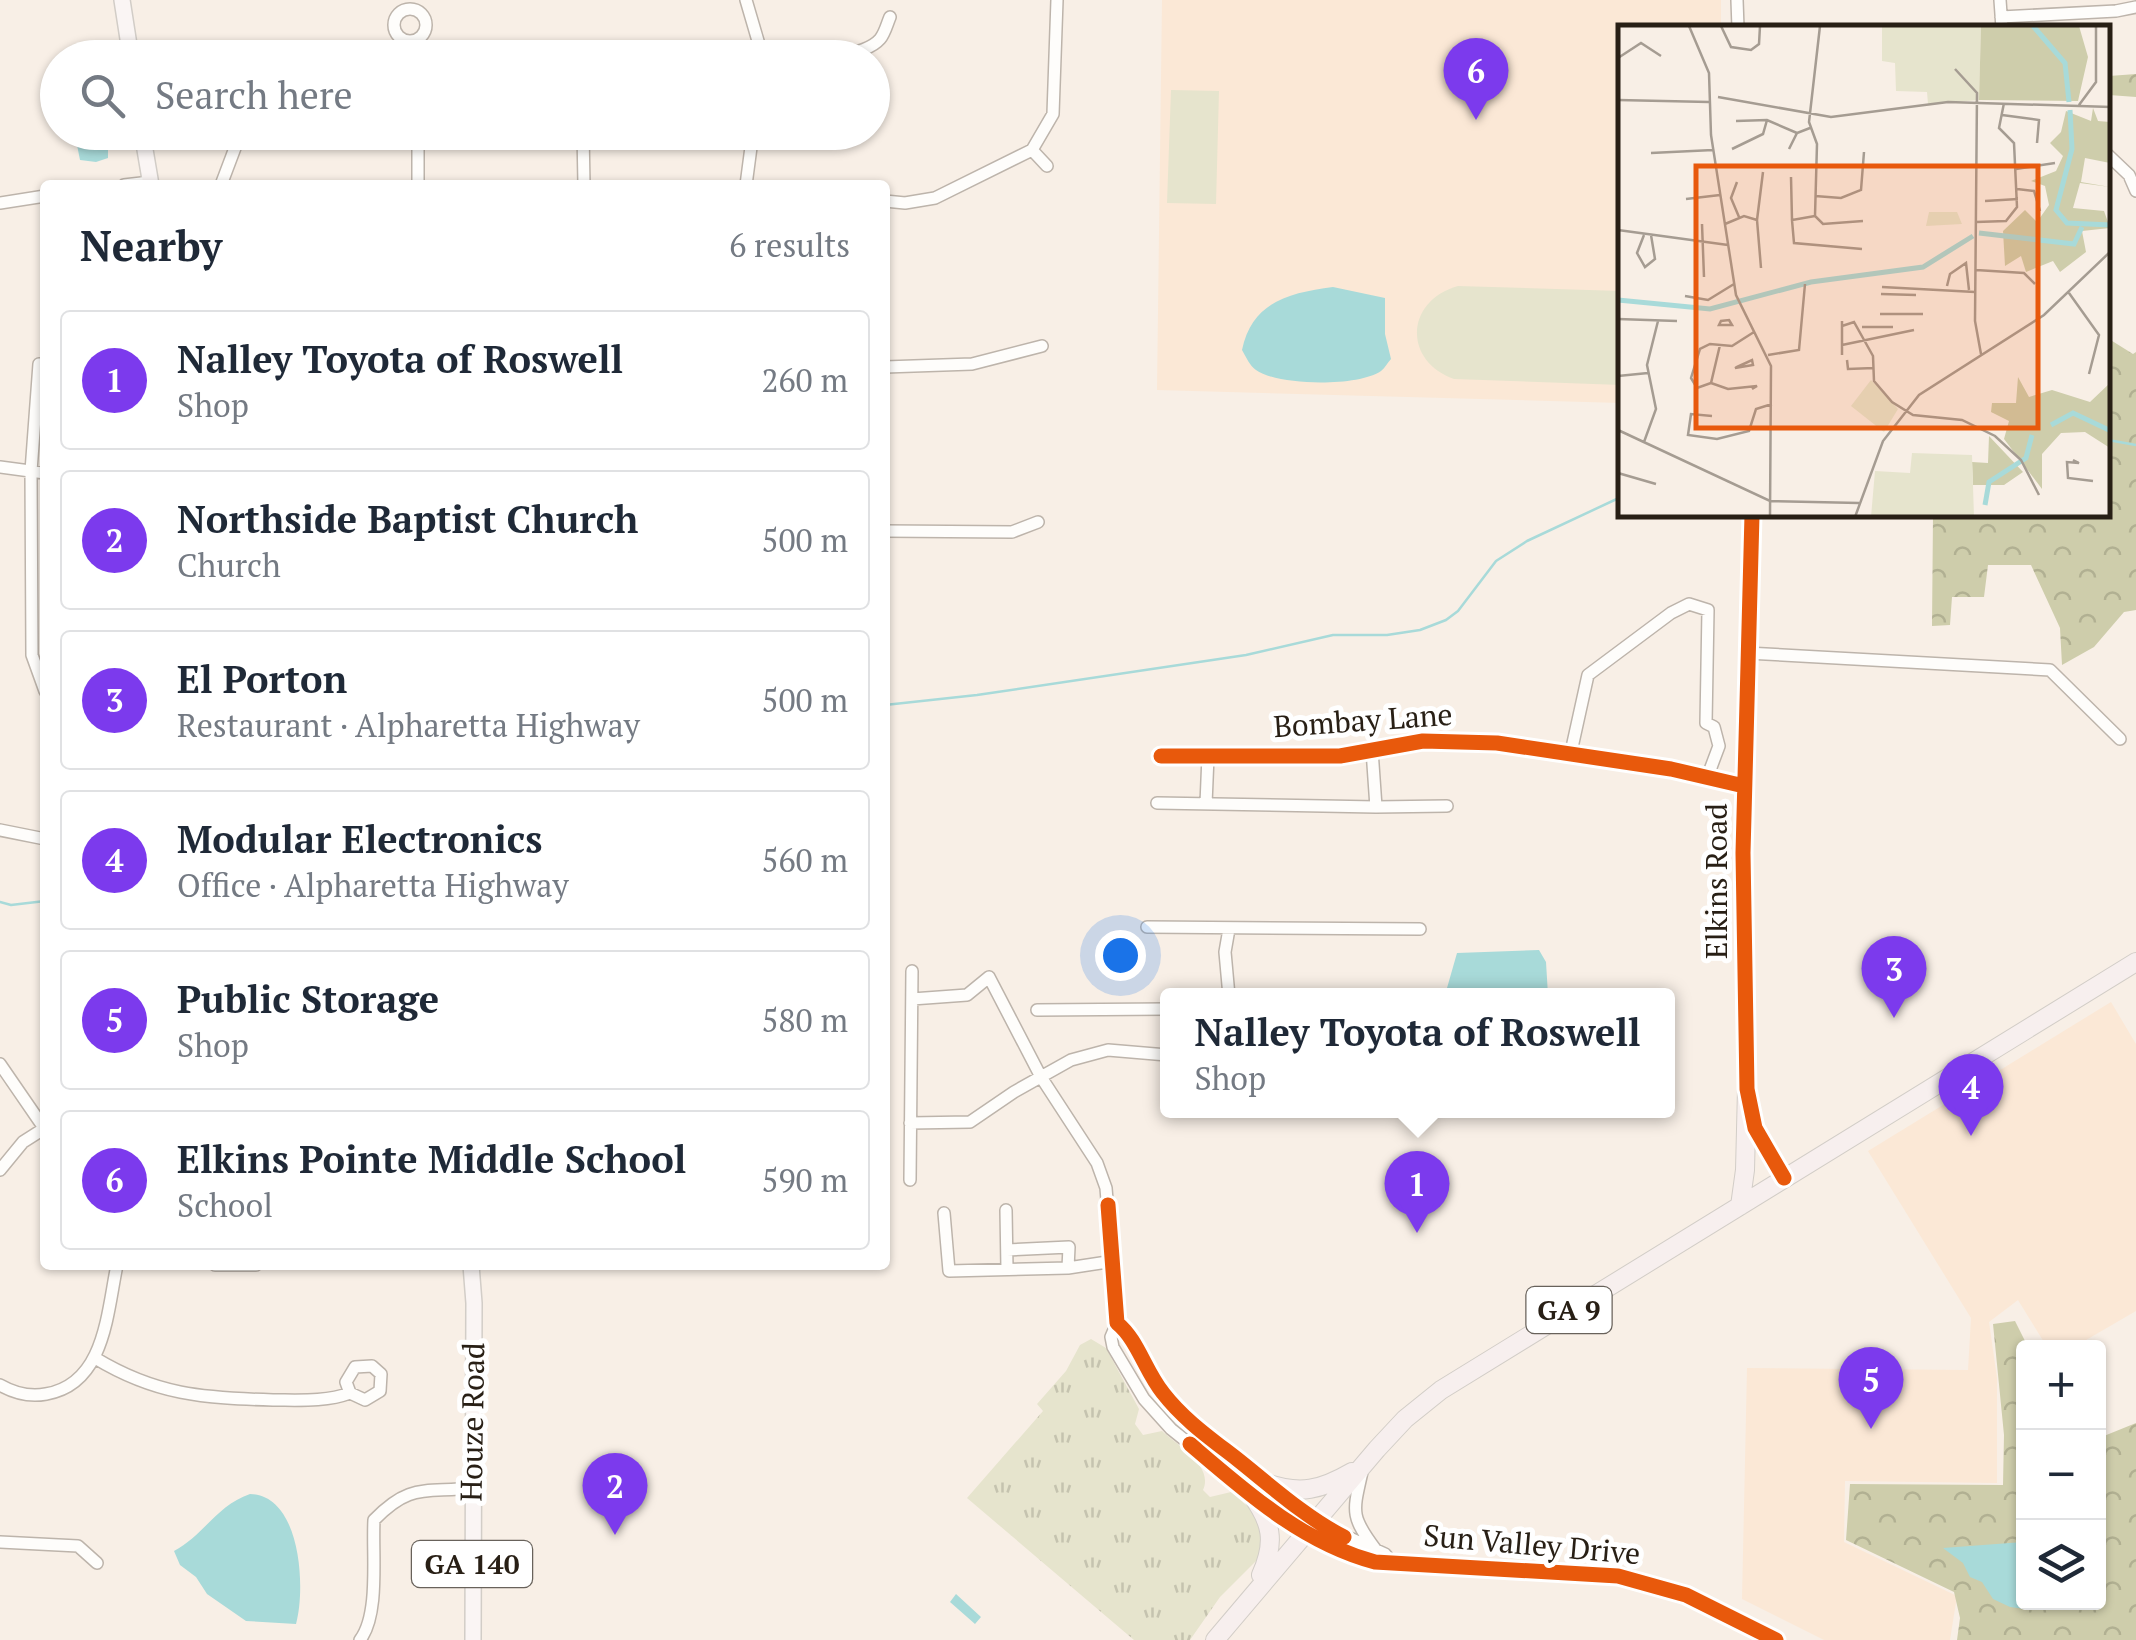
<!DOCTYPE html>
<meta charset="utf-8">
<style>
body{margin:0;font-family:"PT Serif",serif;background:#f6f6f7;color:#1f2937}
.controls{position:absolute;right:30px;bottom:30px;display:grid;overflow:hidden;border-radius:10px;box-shadow:0 2px 8px #0004}
.controls button{width:90px;height:90px;display:grid;place-items:center;padding:0;border:0;border-bottom:2px solid #e0e1e3;background:#fff;color:#1f2937;font:50px sans-serif}
.you{position:absolute;left:1120px;top:955px;width:35px;height:35px;margin:-25px;border:8px solid #fff;border-radius:50%;background:#1a73e8;box-shadow:0 0 0 15px #1a73e833}
.badge{display:grid;place-items:center;width:65px;height:65px;border-radius:50%;background:#7c3aed;color:#fff;font-size:32px;font-weight:700}
.pin{position:absolute;translate:-50% -82px;filter:drop-shadow(0 2px 5px #0008)}
.pin::after{content:'';position:absolute;top:52px;width:35px;height:30px;background:inherit;clip-path:polygon(0 0,100% 0,50% 100%)}
.popup{position:absolute;left:1160px;top:988px;width:515px;height:130px;box-sizing:border-box;display:grid;place-content:center;border-radius:10px;background:#fff;filter:drop-shadow(0 2px 8px #0005);font-size:32px;white-space:nowrap;color:#747a83}
.popup b{font-size:38px;color:#1f2937}
.popup::after{content:'';position:absolute;left:50%;top:100%;margin-left:-20px;border:20px solid transparent;border-top-color:#fff}
.list{margin:0;padding:0;list-style:none}
h2{display:flex;justify-content:space-between;align-items:center;height:130px;margin:0;padding:0 40px;font-size:42px}
h2 small{font-size:32px;font-weight:400;color:#747a83}
.list li{display:grid;grid-template-columns:65px 1fr auto;gap:30px;align-items:center;box-sizing:border-box;height:140px;margin:0 20px 20px;padding:0 20px;border:2px solid #e0e1e3;border-radius:10px}
.list b{display:block;font-size:38px;white-space:nowrap}
.list p{margin:0;font-size:32px;white-space:nowrap;color:#747a83}
.list em{font-size:32px;font-style:normal;color:#747a83}
.icon{flex:none;width:55px;height:55px;fill:none;stroke:currentColor;stroke-width:2;stroke-linecap:round;stroke-linejoin:round}
.map{position:relative;flex:none;width:2136px;height:1640px;overflow:hidden}
.search{position:absolute;background:#fff;box-shadow:0 2px 8px #0004;left:40px;top:40px;width:850px;height:110px;display:flex;align-items:center;gap:25px;box-sizing:border-box;padding:0 35px;border-radius:55px;color:#747a83;font-size:38px}
.panel{position:absolute;background:#fff;box-shadow:0 2px 8px #0004;left:40px;top:180px;width:850px;height:1090px;border-radius:10px}
.map>svg:first-child{display:block}
.built{fill:#fbe8d6}
.grass{fill:url(#grass-tufts)}
.forest{fill:url(#forest-crowns)}
.pitch{fill:#e6e4cd}
.water{fill:#a8dad9}
.lines{fill:none;stroke-linecap:round;stroke-linejoin:round}
.stream{stroke:#a8dad9;stroke-width:2.5}
.minor-casing{stroke:#bdb4ab;stroke-width:14}
.major-casing{stroke:#d2cdc7;stroke-width:18}
.highway-casing{stroke:#d2cdc7;stroke-width:20}
.minor{stroke:#fefdfb;stroke-width:11}
.major{stroke:#faf5f4;stroke-width:15}
.highway{stroke:#f7efee;stroke-width:18}
.cycleway-casing{stroke:#fff;stroke-width:21}
.cycleway{stroke:#e8590c;stroke-width:15}
.labels{text-anchor:middle;stroke-width:10;stroke-linejoin:round;paint-order:stroke}
.shield{fill:#fff;stroke:#68625b;stroke-width:2.5}
.shield-label{font-size:28px;font-weight:bold;fill:#281f15}
.street-label{font-size:30px;fill:#281f15;stroke:#fff}
.inset-river{fill:none;stroke:#a8dad9;stroke-width:5}
.inset-road{fill:none;stroke:#a59c92;stroke-width:2.5}
.view{fill:#e8590c;fill-opacity:0.15;stroke:#e8590c;stroke-width:5}
.inset-edge{fill:none;stroke:#281f15;stroke-width:5}
</style>
<div class="map">
<svg width="2136" height="1640" viewBox="0 0 2136 1640">
<defs>
<pattern id="grass-tufts" width="24" height="20" patternUnits="userSpaceOnUse" patternTransform="scale(2.5)"><rect width="24" height="20" fill="#e6e4cd"/><path d="M3 7l-1-3M5 7V3M7 7l1-3M15 17l-1-3M17 17v-4M19 17l1-3" fill="none" stroke="#c5c3af"/></pattern>
<pattern id="forest-crowns" width="20" height="18" patternUnits="userSpaceOnUse" patternTransform="scale(2.5)"><rect width="20" height="18" fill="#cecdab"/><path d="M2 6a3 3 0 1 1 6 0M12 15a3 3 0 1 1 6 0" fill="none" stroke="#b1b092"/></pattern>
</defs>
<rect width="100%" height="100%" fill="#f8efe6"/>
<path class="built" d="M1162 0H1721V27L1621 28V403L1157 390Z
M2111 1002 2136 1044V1311L2074 1347H2047L2018 1300 1989 1322 1997 1378V1483L1845 1481 1844 1542 1957 1596 1950 1640H1824L1742 1599 1747 1368 1968 1370 1971 1318 1868 1151Z"/>
<path class="grass" d="M1091 1339 1106 1348 1139 1409 1135 1424 1143 1435 1162 1431C1178 1446 1214 1466 1203 1490L1210 1497 1231 1492 1260 1517 1266 1551 1220 1597 1190 1640H1134L967 1498 1043 1411 1037 1404 1066 1371 1080 1345Z"/>
<path class="forest" d="M2136 74V97L2109 95V76Z
M2109 339 2133 354 2136 352V610L2124 612 2094 647 2062 665 2060 628 2031 565H1988L1984 597H1952L1950 625 1932 626 1933 515H2108Z
M2015 1321 2028 1347 2024 1348V1602H2098L2099 1438 2136 1423V1640H1957L1960 1618 1954 1592 1846 1540 1850 1484 2003 1485 2004 1435 1993 1324Z"/>
<path class="pitch" d="M1171 90 1219 91 1216 204 1167 203Z
M1458 286 1621 291V385L1454 379C1403 361 1405 301 1458 286Z"/>
<path class="water" d="M78 133H102L108 137V158L96 162 80 160 76 140Z
M1333 287 1385 298V334L1391 359C1387 363 1385 368 1381 371 1358 387 1278 386 1256 370 1250 366 1246 357 1242 350 1252 302 1288 293 1333 287Z
M1539 950 1546 962 1548 995H1445L1457 953Z
M250 1494C301 1495 306 1588 296 1624L246 1621 207 1594 196 1577 180 1565 174 1551C203 1536 217 1505 250 1494Z
M2023 1542 2024 1602 2041 1603 2032 1610 2010 1607 1993 1599 1982 1582 1970 1577 1963 1563 1943 1548Z
M956 1594 981 1617 975 1624 950 1602Z"/>
<g class="lines">
<path class="stream" d="M2108 440 2136 445
M885 705 977 695 1246 655 1333 635H1387L1420 630 1446 620 1458 611 1496 561 1527 541 1621 497
M0 902 11 905 45 901"/>
<defs>
<path id="minor" d="M746 0 763 58
M1737 0 1738 28
M2000 0 2002 28
M394 25a16 16 0 1 1 32 0a16 16 0 1 1-32 0Z
M2001 17 2116 11 2136 7
M763 57C792 56 860 62 880 39 885 33 887 24 890 17
M419 58V38
M583 132 584 185
M1032 150 1047 166
M2108 155 2129 175 2136 191
M124 185 150 182
M221 185 241 132
M418 185V132
M746 185 753 132
M885 201 905 203 935 198 1032 150 1053 114 1057 0
M0 203 45 196
M39 364 31 471 32 655 45 691
M885 367 972 364 1042 346
M0 467 45 473
M885 531 1012 532 1038 522
M1747 653 2050 670 2120 739
M1372 750 1376 807 1447 806
M1571 752 1588 675 1671 613 1689 604 1708 610 1706 723 1714 727 1719 746 1707 778
M1161 756H1340L1423 741 1497 743 1671 769 1744 786
M1157 803 1376 807
M1206 804 1208 756
M0 830 45 839
M1147 927 1420 929
M1229 996 1225 952 1229 929
M912 999 967 995 989 977 1041 1077 1097 1163 1106 1188 1117 1323 1111 1337 1113 1347 1144 1399 1171 1429 1283 1519 1325 1545 1375 1562 1578 1572 1643 1581 1686 1595 1776 1640
M1037 1010 1167 1009
M0 1064 44 1128
M1748 1093 1743 853 1752 515
M1752 1116 1763 1145 1784 1178
M910 1123 970 1122 1014 1092 1071 1060 1108 1050 1167 1055
M0 1170 23 1142 45 1128
M910 1180 912 971
M1006 1210 1007 1269
M944 1213 949 1271 1068 1268 1114 1261
M1007 1250 1069 1247 1068 1268
M215 1265H242
M245 1265H256
M1117 1323 1129 1333 1135 1350 1159 1389 1184 1419 1328 1528 1385 1554 1391 1561
M95 1358C156 1395 203 1398 273 1400 298 1400 326 1402 350 1393L365 1400 380 1391 381 1374 372 1366 355 1367 346 1382 350 1393
M0 1385C14 1393 30 1397 46 1394 105 1384 107 1313 117 1265
M1362 1472C1353 1512 1350 1516 1376 1550
M0 1542 78 1546 97 1563
M360 1640C380 1614 372 1553 374 1520 410 1483 424 1493 471 1488"/>
<path id="major" d="M122 0 131 58
M142 132 151 185
M471 1265 474 1303 473 1640"/>
<path id="highway" d="M1740 1206 1745 1170 1747 1089
M1266 1483C1300 1495 1321 1490 1352 1472
M1250 1493C1272 1522 1276 1542 1261 1575
M1215 1640 1377 1449 1405 1419 1441 1390 2136 962"/>
</defs>
<use href="#minor" class="minor-casing"/>
<use href="#major" class="major-casing"/>
<use href="#highway" class="highway-casing"/>
<use href="#minor" class="minor"/>
<use href="#major" class="major"/>
<use href="#highway" class="highway"/>
<defs>
<path id="cycleway" d="M1752 515 1743 853 1747 1089 1755 1128 1784 1178
M1161 756H1340L1423 741 1497 743 1671 769 1744 786
M1108 1205 1117 1323C1138 1340 1145 1371 1163 1393 1184 1420 1210 1438 1237 1459 1271 1486 1305 1517 1344 1537
M1190 1444C1246 1492 1303 1543 1375 1562L1618 1576 1686 1595 1776 1640"/>
</defs>
<use href="#cycleway" class="cycleway-casing"/>
<use href="#cycleway" class="cycleway"/>
</g>
<g class="labels">
<g class="shield">
<rect x="1526.5" y="1287" width="85" height="46" rx="8"/>
<rect x="412" y="1541" width="120" height="46" rx="8"/>
</g>
<g class="shield-label">
<text x="1569" y="1320">GA 9</text>
<text x="472" y="1574">GA 140</text>
</g>
<g class="street-label">
<text transform="translate(1363 721) rotate(-4)" y="10">Bombay Lane</text>
<text transform="translate(1717 881) rotate(-90)" y="10">Elkins Road</text>
<text transform="translate(473 1422) rotate(-89)" y="10">Houze Road</text>
<text transform="translate(1532 1545) rotate(5)" y="10">Sun Valley Drive</text>
</g>
</g>
<g transform="translate(1618 25)">
<rect width="492" height="492" fill="#f8efe6"/>
<path d="M264 1H363L361 75 310 79 309 67 278 66 277 38 264 36ZM253 355 280 384 266 407 233 381Z" fill="#e6e4cd"/>
<path d="M363 1H461L470 32 460 76 361 75ZM475 83 480 96 492 97V138L467 133 463 157 492 162 462 158 455 183 486 186 492 203 464 206 468 227 442 247 435 236 408 247 403 231 387 241 385 206 407 185 419 197 431 180 427 161 413 156 438 146 445 131 432 118 443 107 448 86 473 96ZM400 352 411 372 434 365 472 377 492 358V423L467 407 443 408 424 429V464L386 414 391 396 373 387 374 378H398ZM371 411 405 447 386 460H355L354 437 370 438Z" fill="#cecdab"/>
<path d="M294 428 354 430 356 492H253L257 446 292 448Z" fill="#e6e4cd"/>
<path d="M311 187H339L344 199 308 201Z" fill="#e6e4cd"/>
<path class="inset-river" d="M415 1 447 38 451 77M452 85 454 124 438 185 449 198 493 200M361 208 456 219 464 202M0 275 92 284 193 257 305 242 355 211M433 400 455 388 493 406M367 480 371 457 408 433 414 410"/>
<path class="inset-road" d="M71 1 91 48 93 110 118 270 153 341 152 492M103 1 113 22 133 25 141 19 142 1M202 1 191 97 199 119 197 191 205 199 245 196M0 33 23 18 43 31M337 44 359 68 357 296 363 329M100 72 213 92 330 77 493 82M0 75 91 77M461 80 478 57V1M384 90 421 95 419 118M118 96 149 95 179 108M114 124 145 109 149 95M171 124 179 108 192 103M33 128 95 125M398 144 437 138M173 152 174 195M119 157 113 173 121 192M399 164 416 166 422 186M197 171 223 173 243 165 246 127M68 174 102 170M367 176 400 174M197 191 174 195 176 218 244 224M139 195 145 147M358 197 388 196 399 182 396 118 381 103 386 78M84 199 86 252M107 199 126 191 139 195 143 243M0 205 110 220M26 210 19 228 27 242 37 234 33 210M358 245 406 248 417 259M329 261 332 249 348 238 351 265M264 262 357 267M451 268 481 310 471 349M263 269 298 270M67 271 90 275 116 259M262 289H305M0 294 59 296M111 295 114 300H101L103 296ZM224 301 236 297 255 331 256 356 274 377 295 390 344 395 377 411 403 435 421 470M244 302H275M102 320 93 358 79 363 73 353 82 324 92 319 114 321 136 307M224 320 296 305M150 330 181 325 187 259M224 330V296M134 335 135 340 117 343 119 342ZM229 335 230 344 256 343M0 351 30 348M93 358 110 364 139 361 134 364M94 391 73 389 70 410 99 414 131 406 138 384 154 379M0 405 152 476 241 478M26 417 38 384 29 340 40 296M455 435 461 438 449 437 450 453 475 456M0 448 38 459M237 492 265 416 301 370 426 290 493 226"/>
<path class="view" d="M78 141H420V403H78Z"/>
<rect width="492" height="492" class="inset-edge"/>
</g>
</svg>
<div class="controls">
<button>+</button>
<button>−</button>
<button><svg class="icon" aria-label="layers" viewBox="0 0 24 24"><path d="M12 4l9 5-9 5-9-5zM3 14l9 5 9-5"/></svg></button>
</div>
<div class="you"></div>
<div class="pin badge" style="left:1417px;top:1233px">1</div>
<div class="popup"><b>Nalley Toyota of Roswell</b>Shop</div>
<div class="pin badge" style="left:615px;top:1535px">2</div>
<div class="pin badge" style="left:1894px;top:1018px">3</div>
<div class="pin badge" style="left:1971px;top:1136px">4</div>
<div class="pin badge" style="left:1871px;top:1429px">5</div>
<div class="pin badge" style="left:1476px;top:120px">6</div>
<div class="search"><svg class="icon" aria-label="search" viewBox="0 0 24 24"><circle cx="10" cy="10" r="6"/><path d="M15 15l6 6"/></svg>Search here</div>
<section class="panel">
<h2>Nearby<small>6 results</small></h2>
<ul class="list">
<li><span class="badge">1</span><div><b>Nalley Toyota of Roswell</b><p>Shop</p></div><em>260 m</em></li>
<li><span class="badge">2</span><div><b>Northside Baptist Church</b><p>Church</p></div><em>500 m</em></li>
<li><span class="badge">3</span><div><b>El Porton</b><p>Restaurant · Alpharetta Highway</p></div><em>500 m</em></li>
<li><span class="badge">4</span><div><b>Modular Electronics</b><p>Office · Alpharetta Highway</p></div><em>560 m</em></li>
<li><span class="badge">5</span><div><b>Public Storage</b><p>Shop</p></div><em>580 m</em></li>
<li><span class="badge">6</span><div><b>Elkins Pointe Middle School</b><p>School</p></div><em>590 m</em></li>
</ul>
</section>
</div>
